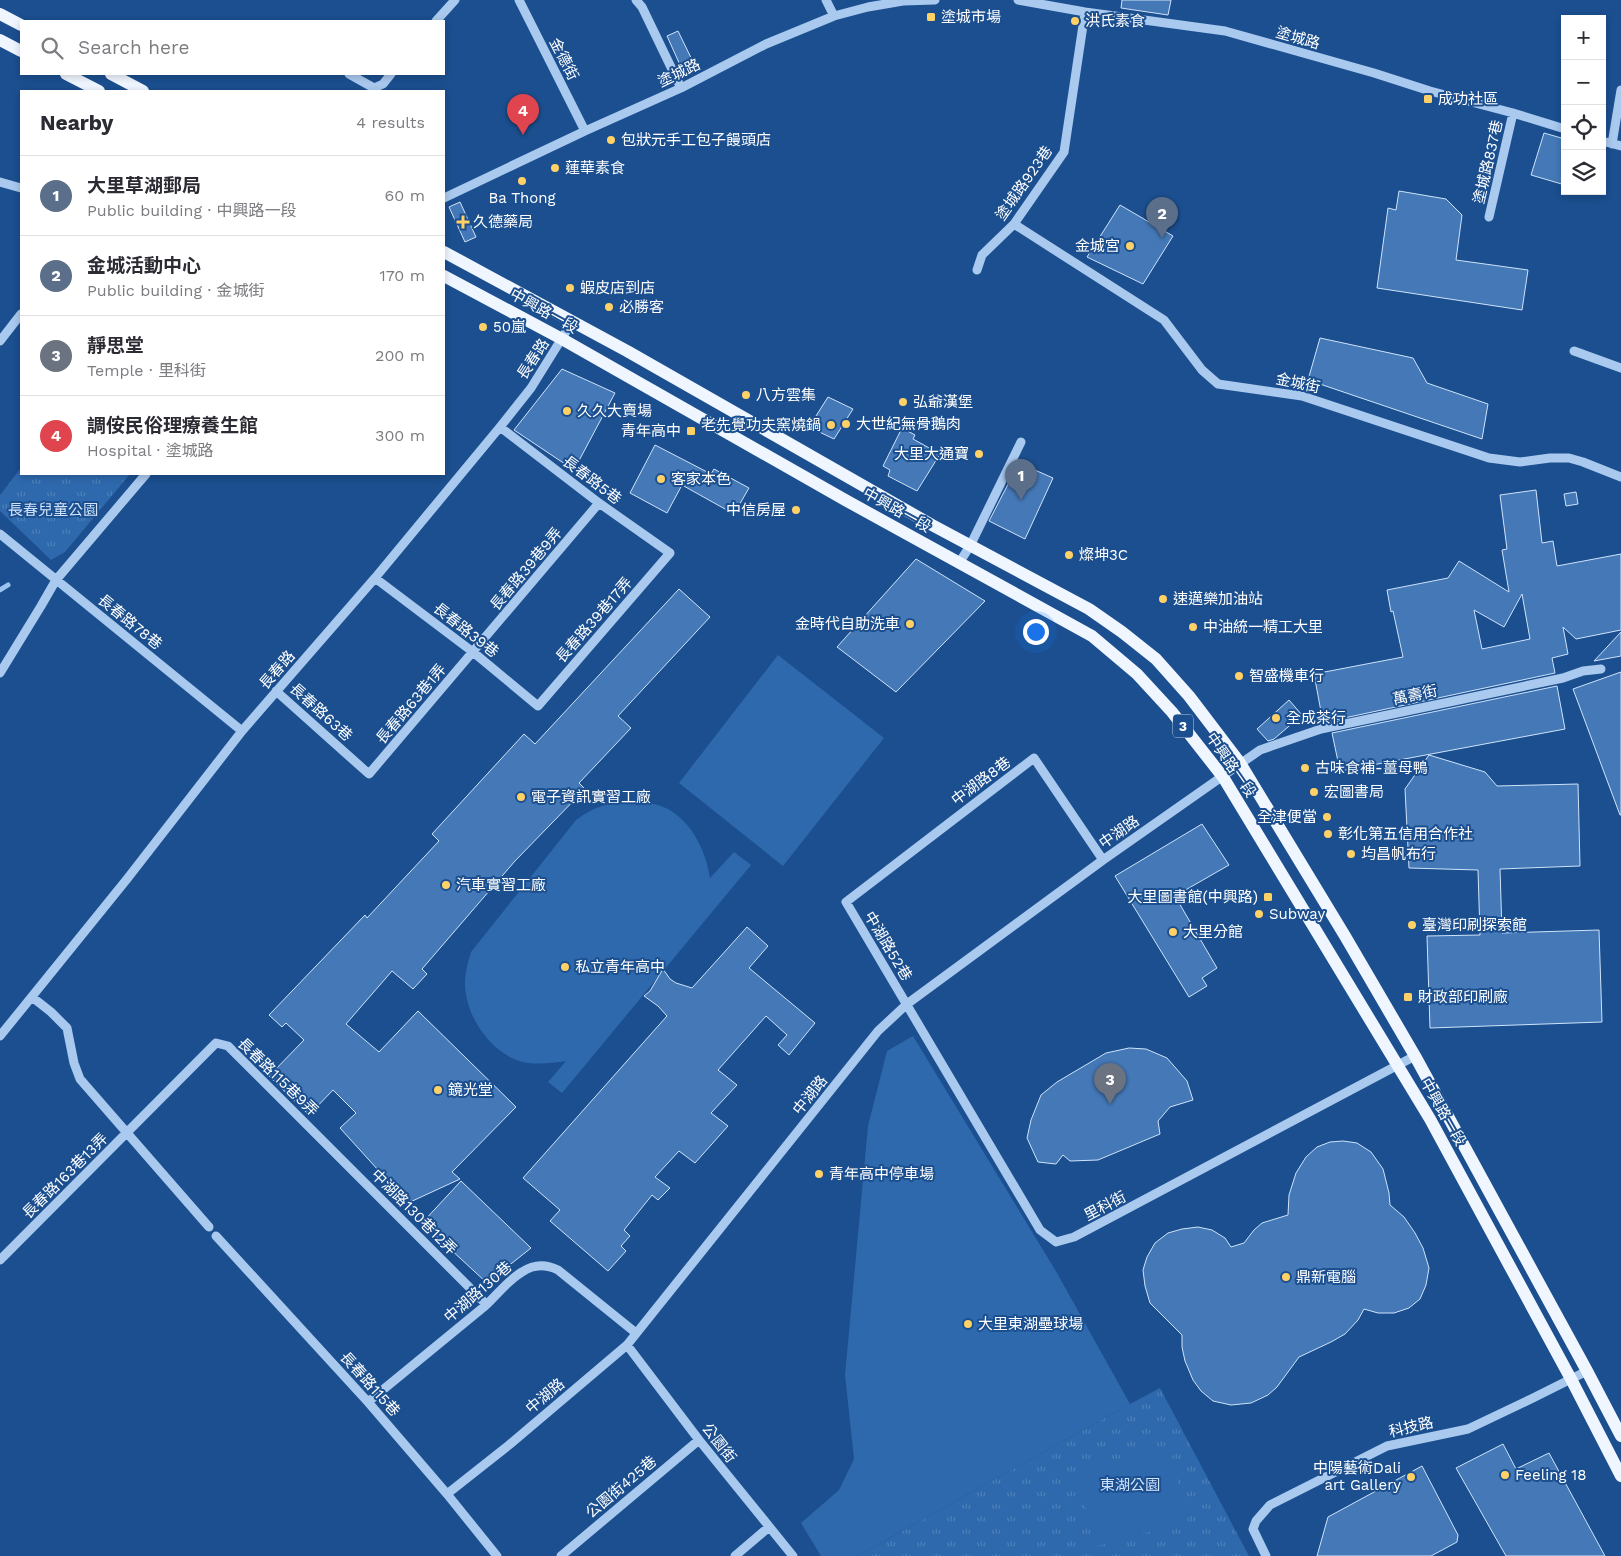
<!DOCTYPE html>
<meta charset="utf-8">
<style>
body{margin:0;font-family:"Work Sans","Noto Sans TC",sans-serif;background:#f7f7f7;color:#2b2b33}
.controls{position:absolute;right:15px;top:15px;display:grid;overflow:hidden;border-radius:0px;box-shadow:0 2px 8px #0003}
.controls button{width:45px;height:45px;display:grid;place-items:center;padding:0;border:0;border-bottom:1px solid #e1e1e2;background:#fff;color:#2b2b33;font:25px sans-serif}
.you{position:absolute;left:1035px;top:631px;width:18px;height:18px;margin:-12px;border:4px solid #fff;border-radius:50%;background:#1a73e8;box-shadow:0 0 0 8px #1a73e833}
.badge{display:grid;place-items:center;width:32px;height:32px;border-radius:50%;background:#ea580c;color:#fff;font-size:16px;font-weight:700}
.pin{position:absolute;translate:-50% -41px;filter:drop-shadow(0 1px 2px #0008)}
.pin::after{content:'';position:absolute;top:26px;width:18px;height:15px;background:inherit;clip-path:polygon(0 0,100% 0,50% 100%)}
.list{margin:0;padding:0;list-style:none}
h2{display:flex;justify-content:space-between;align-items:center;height:65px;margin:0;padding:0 20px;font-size:21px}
h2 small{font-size:16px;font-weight:400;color:#7c7c81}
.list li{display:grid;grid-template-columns:32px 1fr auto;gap:15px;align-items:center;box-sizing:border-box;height:80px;padding:0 20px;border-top:1px solid #e1e1e2}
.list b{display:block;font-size:19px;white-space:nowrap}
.list p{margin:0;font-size:16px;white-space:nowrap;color:#7c7c81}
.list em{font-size:16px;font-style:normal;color:#7c7c81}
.icon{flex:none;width:28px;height:28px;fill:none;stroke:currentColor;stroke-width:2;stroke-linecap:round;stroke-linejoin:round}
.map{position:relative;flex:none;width:1621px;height:1556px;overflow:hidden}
.search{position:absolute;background:#fff;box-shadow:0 2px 8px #0003;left:20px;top:20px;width:425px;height:55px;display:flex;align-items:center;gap:12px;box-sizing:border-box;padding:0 18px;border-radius:0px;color:#7c7c81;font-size:19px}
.panel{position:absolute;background:#fff;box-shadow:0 2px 8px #0003;left:20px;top:90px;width:425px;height:385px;border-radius:0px}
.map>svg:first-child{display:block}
.grass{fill:url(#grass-tufts)}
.pitch{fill:#2e69ad}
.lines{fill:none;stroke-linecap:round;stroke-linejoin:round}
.stream{stroke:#9cc4f0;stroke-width:5}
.building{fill:#4478b7;stroke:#cfe3fa;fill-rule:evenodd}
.minor{stroke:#a9c9ee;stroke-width:9}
.major{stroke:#f0f6ff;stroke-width:12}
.poi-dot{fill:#ffd166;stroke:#1b4f8f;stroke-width:2}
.labels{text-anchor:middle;stroke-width:4;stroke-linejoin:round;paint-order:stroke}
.shield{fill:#1b4f8f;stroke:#bbcadd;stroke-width:1}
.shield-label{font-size:14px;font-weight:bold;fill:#fff}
.poi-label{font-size:15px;fill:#fff;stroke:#1b4f8f;text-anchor:start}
.street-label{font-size:15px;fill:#fff;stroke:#1b4f8f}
.park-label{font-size:15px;fill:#cfe3fa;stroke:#1b4f8f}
</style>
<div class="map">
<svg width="1621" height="1556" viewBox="0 0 1621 1556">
<defs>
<pattern id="grass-tufts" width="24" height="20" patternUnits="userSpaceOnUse" patternTransform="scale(1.25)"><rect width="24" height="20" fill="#2e69ad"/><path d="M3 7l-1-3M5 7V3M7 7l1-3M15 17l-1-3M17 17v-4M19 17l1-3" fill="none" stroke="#4d80b9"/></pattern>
</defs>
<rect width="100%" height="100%" fill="#1b4f8f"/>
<path class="grass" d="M21 468V474H130L65 552 51 560 0 511V495Z
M1160 1388 1249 1556H857L1130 1404Z"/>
<path class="pitch" d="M778 655 884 738 783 866 679 783Z
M626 801C638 802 650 802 661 806 690 817 706 850 710 878L734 852 751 865 562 1093 548 1082 566 1061C553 1063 536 1065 523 1062 491 1054 465 1016 465 983 465 973 468 962 471 952L576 820C594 807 605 804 626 801Z
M913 1036 1057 1273 1130 1404 857 1556H821L801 1523 839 1490 854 1459 845 1375 868 1126 887 1051Z
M1167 1445 1188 1521 1097 1546 1076 1471Z"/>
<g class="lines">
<path class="stream" d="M0 590 8 585"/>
</g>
<path class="building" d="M1122 0H1171L1168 15 1121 8Z
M678 31 697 70 685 76 667 36Z
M1544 133 1565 139V185L1531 175Z
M1399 191 1446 199 1462 215 1456 260 1528 270 1522 310 1377 288 1388 208 1396 210Z
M460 202 476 237 465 242 449 207Z
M1120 205 1173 236 1143 284 1087 257Z
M1320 338 1413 358 1427 383 1488 404 1482 439 1308 380Z
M562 369 615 393 574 470 514 430Z
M828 397 853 409 834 439 809 427Z
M902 428 915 435 913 439 940 454 917 491 888 476 890 470 883 466Z
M655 445 711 474 714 469 749 488 734 514 682 485 667 513 630 493Z
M1019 463 1053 478 1025 539 989 521Z
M1536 490 1542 543 1553 541 1557 566 1621 554V630L1576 639 1563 627 1568 654 1552 658 1555 673 1330 721 1329 715 1322 717 1314 674 1403 657 1393 611 1391 612 1387 590 1448 578 1459 561 1509 592 1502 550 1507 549 1500 495ZM1522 594 1530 639 1482 649 1474 610 1504 627Z
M1576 492 1578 504 1566 506 1564 494Z
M916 559 985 601 896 692 837 647Z
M679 589 710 617 618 716 631 728 579 783 585 789 515 861 422 969 427 974 413 989 392 971 346 1024 379 1052 418 1011 516 1107 452 1172 460 1179 408 1203 340 1128 356 1113 333 1090 309 1115 269 1076 304 1040 286 1023 282 1027 269 1015 365 915 367 918 439 841 432 834 524 734 535 744Z
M1621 632V656L1594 661Z
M1621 672V815H1620L1573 689Z
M1557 686 1565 729 1340 771 1332 733Z
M1289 700 1302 715 1274 739 1268 741 1257 729Z
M1429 755 1485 772 1497 786 1578 784 1580 866 1500 869 1502 933 1599 930 1602 1022 1430 1028 1427 936 1480 935 1478 870 1409 868 1405 789Z
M1202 824 1229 865 1175 896 1217 968 1202 978 1207 986 1189 997 1115 876Z
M747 927 768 946 749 968 815 1023 789 1055 778 1045 787 1035 766 1016 718 1070 737 1085 711 1113 728 1126 695 1163 679 1151 655 1177 670 1188 658 1200 652 1195 624 1230 630 1236 621 1246 626 1251 608 1271 550 1221 560 1210 523 1178 667 1016 658 1006 644 996 650 991 663 969 670 979 676 983 692 988Z
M1129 1048 1146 1049 1167 1058 1187 1081 1193 1100 1170 1107 1158 1121 1160 1134 1098 1160 1070 1161 1063 1155 1056 1164 1038 1162 1027 1138 1031 1120 1041 1095 1057 1082 1106 1053Z
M1343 1141 1357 1143 1371 1152 1383 1169 1389 1193 1390 1205 1404 1217 1415 1233 1423 1248 1429 1268 1426 1285 1420 1299 1409 1308 1394 1313H1378L1364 1309 1358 1320 1345 1334 1331 1342 1299 1357 1277 1387 1268 1395 1251 1403 1231 1405 1213 1401 1201 1391 1193 1380 1185 1361 1182 1347V1335L1150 1303 1145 1286 1143 1270 1147 1257 1155 1243 1168 1233 1182 1229 1198 1227 1212 1230 1225 1238 1231 1247 1244 1243 1254 1230 1262 1223 1288 1215 1289 1195 1296 1173 1306 1157 1317 1147 1330 1142Z
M461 1181 531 1248 487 1283 422 1223Z
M1503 1444 1516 1469 1549 1453 1605 1556H1506L1456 1468Z
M1422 1466 1458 1535 1457 1542 1431 1556H1317L1328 1517Z"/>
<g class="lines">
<path class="minor" d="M519 0 585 131
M636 0 642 7 681 88
M826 0 834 16
M1018 0 1085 12 1225 31 1374 73 1430 91 1513 113 1565 129
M436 21 455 0
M349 74 374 88 383 84 391 74
M1602 141 1621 146
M1612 144 1621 90
M0 182 21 188
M444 198 585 131 681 88 766 44 834 16 868 7 903 1 935 0
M1489 217 1513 113
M1014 224 1164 320 1202 370 1218 384 1302 396 1489 458 1520 462 1550 458H1569L1583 462 1621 477
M977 270 982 255 1014 224 1064 152 1085 12
M0 341 21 314
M1574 351 1621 368
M0 534 242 731
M959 563 970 546 1021 442
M375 578 473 652 538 706 670 553 599 503 500 427
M0 673 41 606 56 580 146 474
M276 691 369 774 599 503
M1103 860 1034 758 846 902 1040 1230 1056 1242 1074 1237 1415 1056
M32 997 51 1012 67 1028 74 1063 80 1079 209 1227
M0 1036 127 879 242 731 375 578 500 427 531 388 572 322
M216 1236 368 1402 447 1494 497 1556
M0 1260 216 1043 228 1046 486 1304
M627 1345 699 1440 793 1556
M368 1402C407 1370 446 1338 485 1306 497 1295 508 1280 522 1272 534 1264 546 1264 558 1270L636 1333
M447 1494 509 1445 627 1345 878 1031 907 1004 1103 860 1260 750 1321 729 1563 678 1583 671 1601 669
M561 1556 699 1440
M735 1556 769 1527
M1266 1556 1253 1529 1256 1521 1270 1505 1387 1446 1468 1429 1531 1399 1587 1371"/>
<path class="major" d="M0 14 21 25
M0 40 21 51
M66 74 99 91
M111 74 143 91
M444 252 627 351 932 525 1089 609 1122 632 1156 659 1189 696 1240 763 1345 936 1415 1056 1587 1371 1621 1436
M444 276 562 339 847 501 1092 636 1137 674 1172 712 1223 777 1430 1119 1571 1379 1621 1476"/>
</g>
<g class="poi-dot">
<rect x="926" y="12" width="10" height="10" rx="2.5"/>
<circle cx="1075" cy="21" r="5"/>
<rect x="1423" y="94" width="10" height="10" rx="2.5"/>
<circle cx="611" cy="140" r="5"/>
<circle cx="555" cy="168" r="5"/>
<circle cx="522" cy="181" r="5"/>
<path d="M460.5 214.5h5v5h5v5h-5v5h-5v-5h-5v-5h5z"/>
<circle cx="1130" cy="246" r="5"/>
<circle cx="570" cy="288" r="5"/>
<circle cx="609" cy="307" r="5"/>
<circle cx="483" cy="327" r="5"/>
<circle cx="746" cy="395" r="5"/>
<circle cx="903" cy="402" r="5"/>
<circle cx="567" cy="411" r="5"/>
<circle cx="846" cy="424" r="5"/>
<circle cx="831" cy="425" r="5"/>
<rect x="686" y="426" width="10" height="10" rx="2.5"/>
<circle cx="979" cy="454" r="5"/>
<circle cx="661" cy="479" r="5"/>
<circle cx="796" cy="510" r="5"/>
<circle cx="1069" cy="555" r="5"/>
<circle cx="1163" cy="599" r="5"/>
<circle cx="910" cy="624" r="5"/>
<circle cx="1193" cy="627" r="5"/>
<circle cx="1239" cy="676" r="5"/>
<circle cx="1276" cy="718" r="5"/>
<circle cx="1305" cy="768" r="5"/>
<circle cx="1314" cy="792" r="5"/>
<circle cx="521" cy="797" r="5"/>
<circle cx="1327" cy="817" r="5"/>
<circle cx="1328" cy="834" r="5"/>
<circle cx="1351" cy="854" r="5"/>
<circle cx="446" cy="885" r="5"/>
<rect x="1263" y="892" width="10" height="10" rx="2.5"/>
<circle cx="1259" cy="914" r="5"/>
<circle cx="1412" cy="925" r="5"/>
<circle cx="1173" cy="932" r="5"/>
<circle cx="565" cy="967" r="5"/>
<rect x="1403" y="992" width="10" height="10" rx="2.5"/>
<circle cx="438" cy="1090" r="5"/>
<circle cx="819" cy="1174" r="5"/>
<circle cx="1286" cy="1277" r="5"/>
<circle cx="968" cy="1324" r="5"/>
<circle cx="1505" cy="1475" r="5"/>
<circle cx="1411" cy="1477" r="5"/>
</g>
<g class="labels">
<rect class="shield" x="1173" y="714.5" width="20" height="23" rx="4"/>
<g class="shield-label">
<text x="1183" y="731">3</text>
</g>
<g class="poi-label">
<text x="941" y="22">塗城市場</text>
<text x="1085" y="26">洪氏素食</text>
<text x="1438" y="104">成功社區</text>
<text x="621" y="145">包狀元手工包子饅頭店</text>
<text x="565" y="173">蓮華素食</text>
<text x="522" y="203" text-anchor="middle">Ba Thong</text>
<text x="473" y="227">久德藥局</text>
<text x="1120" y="251" text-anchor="end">金城宮</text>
<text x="580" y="293">蝦皮店到店</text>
<text x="619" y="312">必勝客</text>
<text x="493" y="332">50嵐</text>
<text x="756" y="400">八方雲集</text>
<text x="913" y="407">弘爺漢堡</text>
<text x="577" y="416">久久大賣場</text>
<text x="856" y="429">大世紀無骨鵝肉</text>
<text x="821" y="430" text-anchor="end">老先覺功夫窯燒鍋</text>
<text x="681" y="436" text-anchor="end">青年高中</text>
<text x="969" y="459" text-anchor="end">大里大通寶</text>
<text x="671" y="484">客家本色</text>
<text x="786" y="515" text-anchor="end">中信房屋</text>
<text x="1079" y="560">燦坤3C</text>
<text x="1173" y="604">速邁樂加油站</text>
<text x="900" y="629" text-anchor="end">金時代自助洗車</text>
<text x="1203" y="632">中油統一精工大里</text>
<text x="1249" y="681">智盛機車行</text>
<text x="1286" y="723">全成茶行</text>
<text x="1315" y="773">古味食補-薑母鴨</text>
<text x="1324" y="797">宏圖書局</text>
<text x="531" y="802">電子資訊實習工廠</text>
<text x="1317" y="822" text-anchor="end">全津便當</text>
<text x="1338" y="839">彰化第五信用合作社</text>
<text x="1361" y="859">均昌帆布行</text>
<text x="456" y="890">汽車實習工廠</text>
<text x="1258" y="902" text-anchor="end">大里圖書館(中興路)</text>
<text x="1269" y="919">Subway</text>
<text x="1422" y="930">臺灣印刷探索館</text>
<text x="1183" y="937">大里分館</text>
<text x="575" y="972">私立青年高中</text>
<text x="1418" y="1002">財政部印刷廠</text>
<text x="448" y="1095">鏡光堂</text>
<text x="829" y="1179">青年高中停車場</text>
<text x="1296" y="1282">鼎新電腦</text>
<text x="978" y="1329">大里東湖壘球場</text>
<text x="1401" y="1473" text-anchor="end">中陽藝術Dali<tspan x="1401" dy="17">art Gallery</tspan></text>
<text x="1515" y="1480">Feeling 18</text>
</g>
<g class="street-label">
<text transform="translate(1298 38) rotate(16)" y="5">塗城路</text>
<text transform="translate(564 59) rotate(63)" y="5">金德街</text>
<text transform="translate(679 73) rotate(-26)" y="5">塗城路</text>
<text transform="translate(1488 162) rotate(-77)" y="5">塗城路837巷</text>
<text transform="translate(1024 183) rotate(-55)" y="5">塗城路923巷</text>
<text transform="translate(544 311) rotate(29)" y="5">中興路一段</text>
<text transform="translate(533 359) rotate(-57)" y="5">長春路</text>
<text transform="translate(1298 383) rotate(12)" y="5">金城街</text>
<text transform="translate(592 480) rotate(37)" y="5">長春路5巷</text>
<text transform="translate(897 510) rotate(29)" y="5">中興路一段</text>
<text transform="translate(526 569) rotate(-50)" y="5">長春路39巷9弄</text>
<text transform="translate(594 620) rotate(-49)" y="5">長春路39巷17弄</text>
<text transform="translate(130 622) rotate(39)" y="5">長春路78巷</text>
<text transform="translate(466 630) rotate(38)" y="5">長春路39巷</text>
<text transform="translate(277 670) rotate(-49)" y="5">長春路</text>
<text transform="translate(1415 695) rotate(-12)" y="5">萬壽街</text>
<text transform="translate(411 704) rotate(-50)" y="5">長春路63巷1弄</text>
<text transform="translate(321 712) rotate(42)" y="5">長春路63巷</text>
<text transform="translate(1231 765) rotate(55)" y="5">中興路一段</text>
<text transform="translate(981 781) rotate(-37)" y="5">中湖路8巷</text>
<text transform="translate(1119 832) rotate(-35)" y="5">中湖路</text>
<text transform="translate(888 946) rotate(59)" y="5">中湖路52巷</text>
<text transform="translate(278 1077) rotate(44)" y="5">長春路115巷9弄</text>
<text transform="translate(810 1095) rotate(-51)" y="5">中湖路</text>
<text transform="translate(1443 1112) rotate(60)" y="5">中興路一段</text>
<text transform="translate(65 1176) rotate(-45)" y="5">長春路163巷13弄</text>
<text transform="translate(1105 1206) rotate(-28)" y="5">里科街</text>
<text transform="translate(414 1212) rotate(45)" y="5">中湖路130巷12弄</text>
<text transform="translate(478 1292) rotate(-41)" y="5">中湖路130巷</text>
<text transform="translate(370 1384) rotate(48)" y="5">長春路115巷</text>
<text transform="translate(545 1396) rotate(-40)" y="5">中湖路</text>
<text transform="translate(1411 1427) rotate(-13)" y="5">科技路</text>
<text transform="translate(719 1443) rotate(52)" y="5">公園街</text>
<text transform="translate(621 1487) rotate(-40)" y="5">公園街425巷</text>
</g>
<g class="park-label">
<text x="53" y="515">長春兒童公園</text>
<text x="1130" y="1490">東湖公園</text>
</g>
</g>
</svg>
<div class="controls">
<button>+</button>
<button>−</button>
<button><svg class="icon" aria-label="locate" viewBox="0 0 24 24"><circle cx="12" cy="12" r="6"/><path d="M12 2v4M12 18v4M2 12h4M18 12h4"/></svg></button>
<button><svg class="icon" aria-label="layers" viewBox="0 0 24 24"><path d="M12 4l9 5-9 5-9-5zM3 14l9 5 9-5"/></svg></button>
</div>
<div class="you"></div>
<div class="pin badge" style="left:1021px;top:500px;background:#5c6f8a">1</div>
<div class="pin badge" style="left:1162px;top:238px;background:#5c6f8a">2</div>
<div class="pin badge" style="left:1110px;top:1104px;background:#6b7280">3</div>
<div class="pin badge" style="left:523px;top:135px;background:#e0444e">4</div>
<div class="search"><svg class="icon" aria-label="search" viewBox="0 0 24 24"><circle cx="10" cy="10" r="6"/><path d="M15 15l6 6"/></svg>Search here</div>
<section class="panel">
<h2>Nearby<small>4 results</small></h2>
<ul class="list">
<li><span class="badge" style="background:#5c6f8a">1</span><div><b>大里草湖郵局</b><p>Public building · 中興路一段</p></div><em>60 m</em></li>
<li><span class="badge" style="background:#5c6f8a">2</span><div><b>金城活動中心</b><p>Public building · 金城街</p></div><em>170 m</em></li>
<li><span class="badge" style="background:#6b7280">3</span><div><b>靜思堂</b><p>Temple · 里科街</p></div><em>200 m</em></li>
<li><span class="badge" style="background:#e0444e">4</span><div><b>調侒民俗理療養生館</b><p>Hospital · 塗城路</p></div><em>300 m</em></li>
</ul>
</section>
</div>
